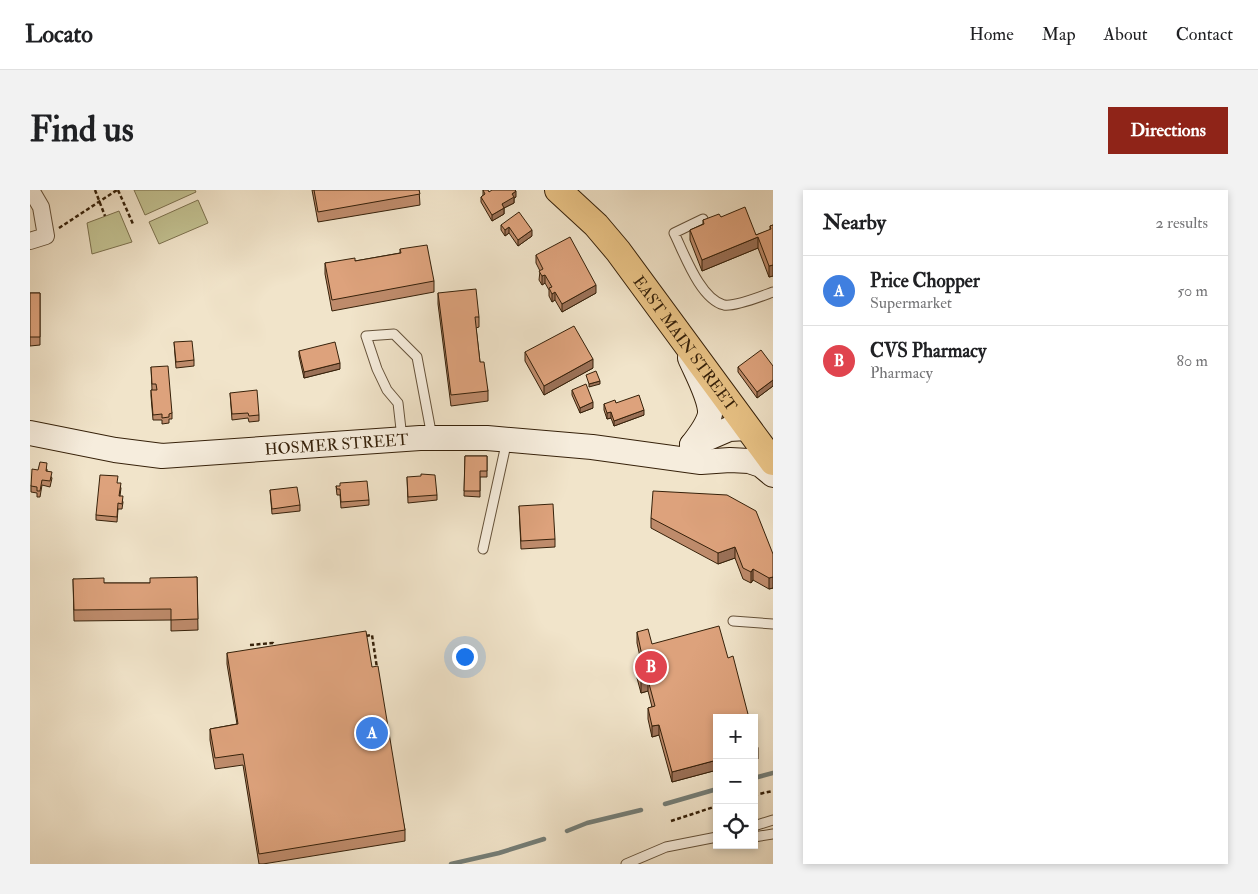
<!DOCTYPE html>
<meta charset="utf-8">
<style>
body{margin:0;font-family:"IM FELL Double Pica",serif;background:#f2f2f2;color:#202124}
.controls{position:absolute;right:15px;bottom:15px;display:grid;overflow:hidden;border-radius:0px;box-shadow:0 2px 8px #0003}
.controls button{width:45px;height:45px;display:grid;place-items:center;padding:0;border:0;border-bottom:1px solid #e0e0e0;background:#fff;color:#202124;font:25px sans-serif}
.you{position:absolute;left:434px;top:466px;width:18px;height:18px;margin:-12px;border:4px solid #fff;border-radius:50%;background:#1a73e8;box-shadow:0 0 0 8px #1a73e833}
.badge{display:grid;place-items:center;width:32px;height:32px;border-radius:50%;background:#8f2418;color:#fff;font-size:16px;font-weight:700}
.pin{position:absolute;translate:-50% -50%;border:2px solid #fff;box-shadow:0 1px 5px #0006}
.list{margin:0;padding:0;list-style:none}
h2{display:flex;justify-content:space-between;align-items:center;height:65px;margin:0;padding:0 20px;font-size:21px}
h2 small{font-size:16px;font-weight:400;color:#757577}
.list li{display:grid;grid-template-columns:32px 1fr auto;gap:15px;align-items:center;box-sizing:border-box;height:70px;padding:0 20px;border-top:1px solid #e0e0e0}
.list b{display:block;font-size:19px;white-space:nowrap}
.list p{margin:0;font-size:16px;white-space:nowrap;color:#757577}
.list em{font-size:16px;font-style:normal;color:#757577}
.icon{flex:none;width:28px;height:28px;fill:none;stroke:currentColor;stroke-width:2;stroke-linecap:round;stroke-linejoin:round}
.map{position:relative;flex:none;width:743px;height:674px;overflow:hidden;border-radius:0px}
header{display:flex;align-items:center;gap:30px;box-sizing:border-box;height:70px;padding:0 25px;background:#fff;border-bottom:1px solid #e0e0e0}
header strong{font-size:24px}
nav{display:flex;gap:28px;margin-inline-start:auto;font-size:18px}
.intro{display:flex;align-items:center;justify-content:space-between;box-sizing:border-box;height:120px;padding:0 30px}
h1{margin:0;font-size:35px}
.button{padding:12px 22px;border-radius:0px;background:#8f2418;color:#fff;font-size:18px;font-weight:700}
main{display:flex;gap:30px;padding:0 30px}
aside{flex:1;background:#fff;border-radius:0px;box-shadow:0 2px 8px #0003}
.map>svg:first-child{display:block}
.green{fill:#c2c191;stroke:#7c714e}
.lines{fill:none;stroke-linecap:round;stroke-linejoin:round}
.stream{stroke:#757e77;stroke-width:4.5}
.lane-casing{stroke:#65523a;stroke-width:11}
.street-casing{stroke:#65523a;stroke-width:18}
.secondary-casing{stroke:#36210a;stroke-width:26}
.primary-casing{stroke:#36210a;stroke-width:28}
.path{stroke:#36210a;stroke-width:2.5;stroke-dasharray:4 2.5;stroke-linecap:butt}
.lane{stroke:#f6eddd;stroke-width:9}
.street{stroke:#f6eddd;stroke-width:16}
.secondary{stroke:#f6eddd;stroke-width:24}
.primary{stroke:#e8c285;stroke-width:26}
.wall{fill:#be8b6b;stroke:#36210a}
.shaded-wall{fill:#9b7157;stroke:#36210a}
.building{fill:#dda27c;stroke:#36210a}
.labels{text-anchor:middle;stroke-width:5;stroke-linejoin:round;paint-order:stroke}
.street-label{font-size:16px;fill:#36210a;stroke:#f6eddd}
</style>
<header>
<strong>Locato</strong>
<nav><a>Home</a><a>Map</a><a>About</a><a>Contact</a></nav>
</header>
<div class="intro"><h1>Find us</h1><a class="button">Directions</a></div>
<main>
<div class="map">
<svg width="743" height="674" viewBox="0 0 743 674">
<rect width="100%" height="100%" fill="#f1e4ca"/>
<filter id="stains"><feTurbulence type="fractalNoise" baseFrequency=".004" numOctaves="4"/><feColorMatrix values="0 0 0 0 .2 0 0 0 0 .09 0 0 0 0 .02 0 0 0 .5 -.17"/></filter>
<radialGradient id="worn" r=".72"><stop offset=".6" stop-color="#630" stop-opacity="0"/><stop offset="1" stop-color="#630" stop-opacity=".3"/></radialGradient>
<path class="green" d="M104 0H165L166 2 115 25Z
M168 10 178 33 129 54 119 32Z
M89 21 102 52 62 64 57 33Z"/>
<g class="lines">
<path class="stream" d="M724 588 743 583
M635 614 687 599
M537 641 557 633 611 620
M421 674 469 663 514 649"/>
<defs>
<path id="lane" d="M673 29 644 43C654 63 670 109 694 115 705 117 732 106 743 102
M372 248 368 213 357 200 347 179 336 146 364 144 387 167 402 247
M453 359 477 250
M703 431 743 434
M724 636 743 630
M724 647 743 644
M596 674 636 657 687 647"/>
<path id="street" d="M0 51 16 46 11 17 1 0"/>
<g id="secondary">
<path d="M660 168C666 182 681 209 680 224 678 235 669 246 662 255"/>
<path id="s1" d="M0 243 85 260 132 266 390 248H457L562 257 671 272 700 270 719 271 731 275 743 285"/>
<path d="M662 255 699 239 717 238"/>
</g>
<g id="primary">
<path id="s2" d="M528 0 566 35 588 61 743 272"/>
</g>
</defs>
<use href="#lane" class="lane-casing"/>
<use href="#street" class="street-casing"/>
<use href="#secondary" class="secondary-casing"/>
<use href="#primary" class="primary-casing"/>
<path class="path" d="M65 0 75 26
M88 0 103 34
M29 38 87 0
M336 446 342 445 347 478
M220 455 243 453 245 457
M724 605 743 601
M641 631 687 616"/>
<use href="#lane" class="lane"/>
<use href="#street" class="street"/>
<use href="#secondary" class="secondary"/>
<use href="#primary" class="primary"/>
</g>
<path class="wall" d="M282 0H389L390 15 288 32Z
M453 0 459 2 486 7 484 8V13L474 18V24L462 31 451 12V7L453 5Z
M691 27 726 45 740 40V36L743 35V86L739 87 728 58 672 81 660 50V40L673 34V30Z
M471 35 502 46 488 56 479 43 475 46 471 40Z
M370 59 404 91V102L302 121 295 84V73L325 71 370 63Z
M506 65 566 103 532 122 525 110 522 112 519 106V100L515 93 512 95 509 90 510 81 506 73Z
M0 103H10V155L0 156Z
M408 103 449 127V137L446 138 450 172 458 201V211L421 216 408 114Z
M144 152 164 170V176L146 178Z
M269 161 310 179 274 188 269 166Z
M495 162 563 178 514 205 495 171Z
M743 176V196L727 208 708 182V177Z
M121 177 142 223V229H139V233L132 234V230H123L121 206V200H122Z
M542 200 563 218 550 223 542 205Z
M200 203 229 225V231L219 232 218 228 202 230Z
M586 213 614 225 584 236 581 228 577 229 574 220V214Z
M435 266H457V287H450V307L434 306Z
M17 279V281L22 288 20 297 12 295 10 307H7V303L1 302V296L8 280Z
M377 287 407 305V310L378 313Z
M88 293 91 298 90 306 93 312 92 319H88L87 332 66 330V325Z
M306 296 339 310V315L311 318 310 305H307Z
M240 300 270 315V321L242 324Z
M489 316 525 349V357L491 359Z
M621 328 743 364V398L739 399 723 390 721 393 713 389 705 368 688 374 621 338Z
M167 387 168 440 141 441V430L44 431 43 389 74 393H120Z
M607 442 622 454 687 528V580L642 592 629 545 622 547 618 529V518L622 517 618 501 611 503 607 488V477L612 476 607 453Z
M197 463 342 477 375 640V651L233 674H229L213 575 185 579 180 550V539L207 534 197 474Z"/>
<path class="shaded-wall" d="M486 1V7L484 8V13L472 19V14L482 4Z
M474 18V24L462 31V25Z
M479 37V43L475 46V40Z
M502 40V46L488 56V50Z
M728 47V58L672 81V70Z
M743 75V86L739 87V76Z
M515 85V93L512 95V86Z
M566 95V103L532 122V114Z
M525 102V110L522 112V104Z
M563 169V178L514 205V196Z
M310 173V179L274 188V182Z
M743 190V196L727 208V202Z
M570 191V194L559 197V194Z
M563 212V218L550 223V218Z
M614 220V225L584 236V231Z
M581 222V228L577 229V223Z
M705 357V368L688 374V363Z
M723 379V390L721 393V382Z
M743 387V398L739 399V388Z
M618 490V501L611 503V492Z
M629 535V545L622 547V536Z
M728 558V569L724 570V559Z
M687 570V580L642 592V582Z"/>
<path class="building" d="M284 0H389L390 4 288 22Z
M453 0H458L459 2 462 0H485L486 1 482 4 484 7 472 14 474 18 462 25 451 7 455 4Z
M715 17 726 45 741 39 740 36 743 35V75L739 76 728 47 672 70 660 40 674 34 673 30 689 24 691 27Z
M489 22 502 40 488 50 479 37 475 40 471 35Z
M540 47 566 95 532 114 525 102 522 104 519 98 522 97 515 85 512 86 509 81 513 79 506 65Z
M397 55 404 91 302 110 295 73 325 68V71L371 63 370 59Z
M446 99 449 127H445L450 172H454L458 201 421 205 408 103Z
M0 103H10V147H0Z
M544 136 563 169 514 196 495 162Z
M162 151 164 170 146 172 144 152Z
M305 152 310 173 274 182 269 161Z
M731 160 743 176V190L727 202 708 177Z
M138 176 142 223 139 224V227L132 228V224L123 225 121 200H127L126 194H122L121 177Z
M566 181 570 191 559 194 556 185Z
M556 194 563 212 550 218 542 200Z
M227 200 229 225 219 226 218 223 202 224 200 203Z
M609 205 614 220 584 231 581 222 577 223 574 214 585 210 586 213Z
M435 266H457V281H450V301H434Z
M10 272 17 273 16 281 22 282 20 291 12 290 10 301H7V297L1 296 2 279 8 280Z
M391 284 405 285 407 305 378 307 377 287 391 286Z
M70 285 88 286 87 293H91L89 306H93L92 314 88 313 87 327 66 325Z
M337 291 339 310 311 312 310 299H307L306 296H310V293Z
M267 297 270 315 242 319 240 300Z
M623 301 697 305 726 321 743 364V387L739 388 723 379 721 382 713 378 705 357 688 363 621 328Z
M523 314 525 349 491 351 489 316Z
M167 387 168 429 141 430V419L44 420 43 389 74 388V393H120V388Z
M689 436 698 468 703 466 719 528H687V570L642 582 629 535 622 536 618 518 625 516 618 490 611 492 607 477 614 475 607 442 618 439 622 454Z
M336 441 342 477 348 476 375 640 229 664 213 564 185 568 180 539 208 534 197 463Z
M724 546 728 558 724 559Z"/>
<g class="labels">
<g class="street-label">
<text dy="6" stroke="none"><textPath href="#s2" startOffset="200">EAST MAIN STREET</textPath></text>
<text dy="6" stroke="none"><textPath href="#s1" startOffset="309">HOSMER STREET</textPath></text>
</g>
</g>
<rect width="100%" height="100%" filter="url(#stains)"/>
<rect width="100%" height="100%" fill="url(#worn)"/>
</svg>
<div class="controls">
<button>+</button>
<button>−</button>
<button><svg class="icon" aria-label="locate" viewBox="0 0 24 24"><circle cx="12" cy="12" r="6"/><path d="M12 2v4M12 18v4M2 12h4M18 12h4"/></svg></button>
</div>
<div class="you"></div>
<div class="pin badge" style="left:342px;top:543px;background:#3f7fe0">A</div>
<div class="pin badge" style="left:621px;top:477px;background:#e0444e">B</div>
</div>
<aside>
<h2>Nearby<small>2 results</small></h2>
<ul class="list">
<li><span class="badge" style="background:#3f7fe0">A</span><div><b>Price Chopper</b><p>Supermarket</p></div><em>50 m</em></li>
<li><span class="badge" style="background:#e0444e">B</span><div><b>CVS Pharmacy</b><p>Pharmacy</p></div><em>80 m</em></li>
</ul>
</aside>
</main>
